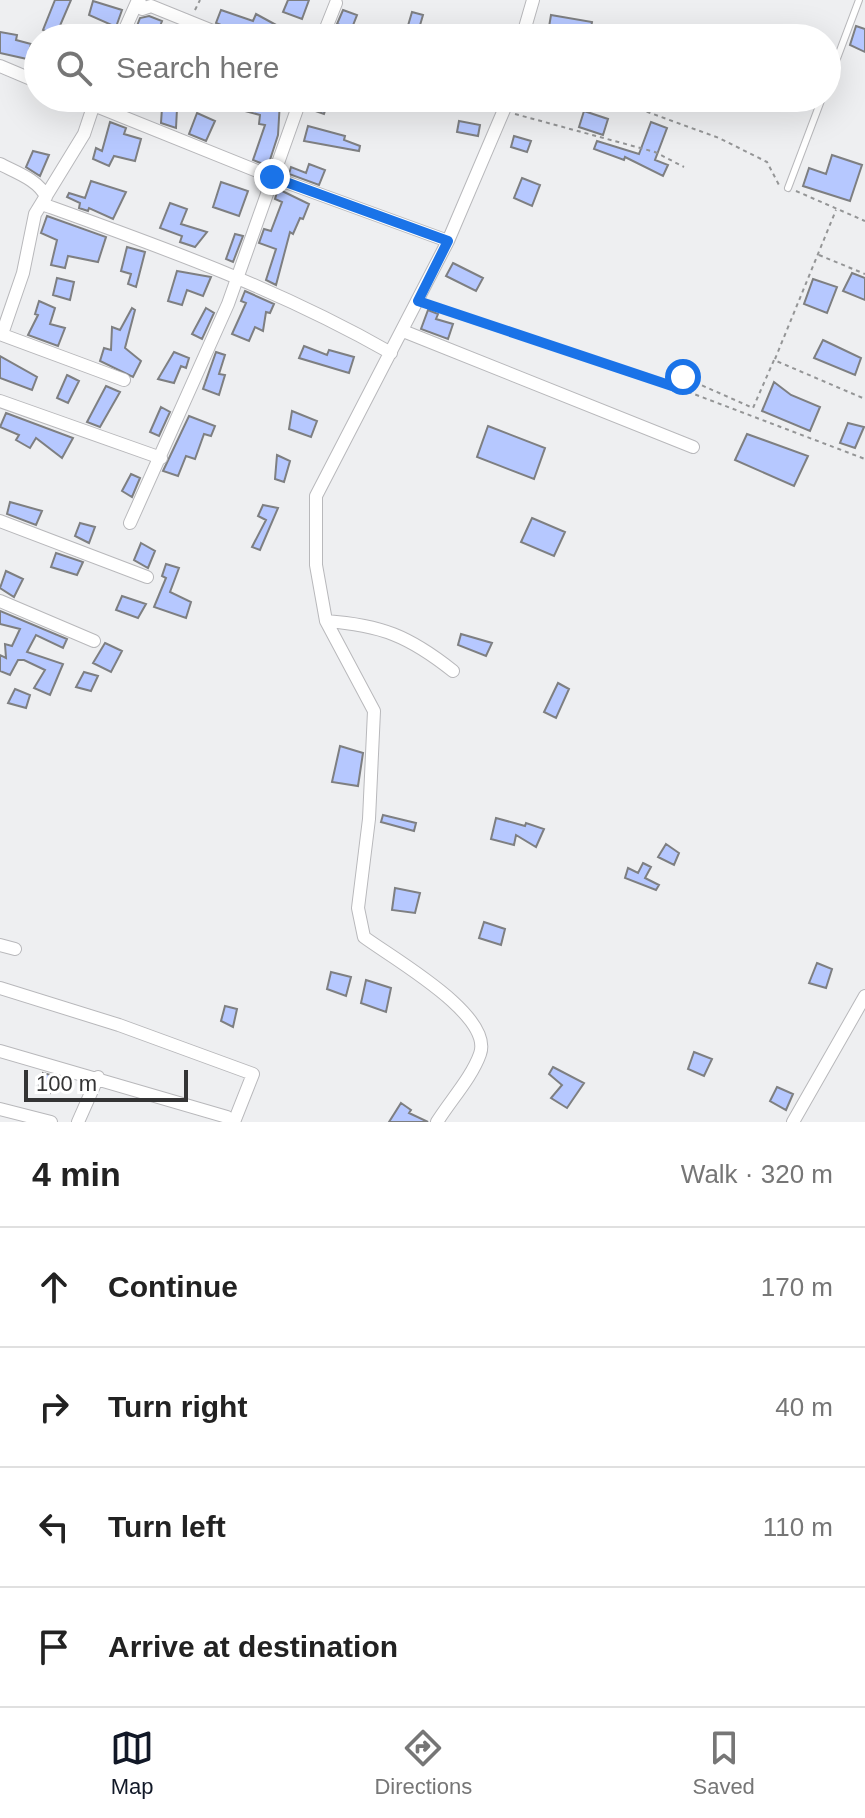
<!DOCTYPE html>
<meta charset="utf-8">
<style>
body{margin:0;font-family:Helvetica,sans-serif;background:#f6f6f6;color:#222}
.scale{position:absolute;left:24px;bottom:20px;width:164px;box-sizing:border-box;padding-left:8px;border:4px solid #343435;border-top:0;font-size:22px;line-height:28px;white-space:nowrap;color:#343435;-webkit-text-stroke:6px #fff;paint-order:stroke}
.stop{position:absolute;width:24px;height:24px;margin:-18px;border:6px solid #1a73e8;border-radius:50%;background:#fff}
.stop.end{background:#1a73e8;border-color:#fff;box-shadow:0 2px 8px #0008}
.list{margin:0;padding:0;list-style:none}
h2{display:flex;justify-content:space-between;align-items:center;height:104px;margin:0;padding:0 32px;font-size:34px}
h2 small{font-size:26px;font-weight:400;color:#767676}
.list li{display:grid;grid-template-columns:52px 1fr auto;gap:24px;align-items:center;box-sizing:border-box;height:120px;padding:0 32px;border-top:2px solid #e0e0e0}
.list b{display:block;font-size:30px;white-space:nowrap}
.list em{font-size:26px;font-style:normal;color:#767676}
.icon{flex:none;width:44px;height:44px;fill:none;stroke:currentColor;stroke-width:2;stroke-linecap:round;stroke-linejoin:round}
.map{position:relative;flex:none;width:865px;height:1122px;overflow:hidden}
.search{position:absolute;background:#fff;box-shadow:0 8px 32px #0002;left:24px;right:24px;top:24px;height:88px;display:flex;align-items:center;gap:20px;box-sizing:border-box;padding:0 28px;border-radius:44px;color:#767676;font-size:30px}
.sheet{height:584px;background:#fff}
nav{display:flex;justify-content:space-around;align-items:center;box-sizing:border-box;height:112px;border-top:2px solid #e0e0e0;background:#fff;font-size:22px;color:#767676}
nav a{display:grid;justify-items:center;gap:4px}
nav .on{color:#111827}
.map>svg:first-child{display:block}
.building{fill:#b6c8ff;stroke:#7e7f81;stroke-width:2}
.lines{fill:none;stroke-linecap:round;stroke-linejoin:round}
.service-casing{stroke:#b8b8bb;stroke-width:8}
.minor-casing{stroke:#b8b8bb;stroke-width:14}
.path{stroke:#949596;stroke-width:2;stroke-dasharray:4 4;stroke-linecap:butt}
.service{stroke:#fff;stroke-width:6}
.minor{stroke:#fff;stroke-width:12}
.route{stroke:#1a73e8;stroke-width:10}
</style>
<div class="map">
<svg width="865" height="1122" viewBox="0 0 865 1122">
<rect width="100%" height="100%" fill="#eeeff1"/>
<path class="building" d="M55 0H71L56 35 43 30Z
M288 0H309L302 19 283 12Z
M93 1 122 10 116 27 89 15Z
M221 10 253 21 256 14 300 38H259L237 28 236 31 216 23Z
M343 10 357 15 348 38H340L343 26 337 24Z
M412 12 423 15 418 32 407 29Z
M551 15 592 22 590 34 549 27Z
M149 16 162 21 157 34 137 26 140 18Z
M856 26 865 29V52L850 45Z
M0 32 17 35 16 40 31 44 27 59 0 53Z
M238 98 280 101 278 135 268 166 253 160 265 125 259 124 260 115 234 108Z
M310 98H329L324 114 307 108Z
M162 108 177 109 176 128 161 123Z
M584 111 608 119 603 135 579 127Z
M197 113 215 121 206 141 189 134Z
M459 121 480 125 478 136 457 132Z
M110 122 126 128 124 134 141 139 135 161 114 156 109 166 93 159 96 148 102 151Z
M651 122 667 128 655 160 668 165 663 176 625 157 624 160 594 149 597 141 639 154Z
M308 126 345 136 344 140 360 146 359 151 304 141Z
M514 136 531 141 527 152 511 147Z
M33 151 49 155 40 176 26 167Z
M832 155 862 165 850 201 803 186 809 168 826 174Z
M309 164 325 170 319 185 289 174 291 167 306 173Z
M522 178 540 185 532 206 514 198Z
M91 181 126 192 113 219 89 208 88 211 79 208 80 203 67 197 69 193 85 198Z
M221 182 248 191 239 216 213 207Z
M278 189 309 204 303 219 300 218 293 234 290 232 276 285 266 280 276 249 259 243 264 229 271 231 282 202 275 199Z
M170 203 187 209 181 224 207 232 195 247 180 242 182 236 160 228Z
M47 216 106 237 98 262 68 256 65 268 51 265 57 240 41 233Z
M235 234 243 236 233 262 226 259Z
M127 247 145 252 136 287 128 284 131 274 121 271Z
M453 263 483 278 476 291 446 276Z
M177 271 211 277 203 296 187 290 182 305 168 301Z
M852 273 865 278V300L843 291Z
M57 278 74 282 70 300 53 295Z
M813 279 837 287 827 313 804 304Z
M245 291 274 304 270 313 266 312 263 331 255 327 249 341 232 334 246 303 241 301Z
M39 301 55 308 50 324 65 328 58 346 28 335 38 315 35 314Z
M132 308 135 310 125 348 141 361 133 377 100 361 104 348 111 350 112 327 120 330Z
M206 308 214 313 202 339 192 334Z
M428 310 438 314 436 319 453 324 448 339 421 329Z
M823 340 861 358 855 375 814 358Z
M304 346 327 355 329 350 354 357 349 373 299 358Z
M174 352 189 358 186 368 181 366 174 383 158 379Z
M216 352 225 355 219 374 225 375 219 395 203 389Z
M0 356 37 377 32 390 0 378Z
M67 375 79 381 68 403 57 398Z
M774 382 791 395 820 407 810 431 762 411Z
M106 386 120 392 100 427 87 422Z
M161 407 170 412 159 436 150 432Z
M292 411 317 421 311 437 289 429Z
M6 413 73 438 62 458 36 438 30 448 16 440 19 435 0 427Z
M189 416 215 426 211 436 204 434 195 459 186 456 178 476 163 471Z
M848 423 864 427 855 448 840 443Z
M488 426 545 448 534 479 477 457Z
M747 434 808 456 794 486 735 460Z
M277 455 290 461 284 482 275 479Z
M131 474 140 478 132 497 122 491Z
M10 502 42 511 36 525 7 514Z
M263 505 278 508 260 550 252 547 266 520 258 516Z
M532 518 565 532 554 556 521 542Z
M80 523 95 527 89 543 75 536Z
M141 543 155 551 148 568 134 560Z
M56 553 83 562 77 575 51 567Z
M166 564 179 568 170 592 191 602 186 618 154 607 166 578 162 576Z
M6 571 23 579 14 597 0 588Z
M122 596 146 604 138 618 116 610Z
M0 611 67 639 63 648 36 635 27 652 63 664 50 695 34 688 45 670 24 660H18L10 675 0 671V655L6 658 5 644 12 646 20 629 0 624Z
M461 634 492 643 486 656 458 645Z
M105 643 122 651 111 672 93 663Z
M84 672 98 676 91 691 76 687Z
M558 683 569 689 556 718 544 712Z
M15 689 30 695 26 708 8 703Z
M340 746 363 753 358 786 332 782Z
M383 815 416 823 414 831 381 822Z
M496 818 525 826 526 823 544 829 536 847 516 835 514 845 491 839Z
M666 844 679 853 674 865 658 857Z
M643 863 651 867 645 878 659 885 656 890 625 878 628 868 638 873Z
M395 888 420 893 415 913 392 910Z
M484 922 505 929 501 945 479 938Z
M817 963 832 969 826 988 809 983Z
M331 972 351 977 346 996 327 989Z
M366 980 391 988 386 1012 361 1003Z
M225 1006 237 1009 233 1027 221 1021Z
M694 1052 712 1059 704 1076 688 1069Z
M553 1067 584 1083 567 1108 551 1098 562 1085 549 1074Z
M43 1073 54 1076 50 1093 38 1090Z
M777 1087 793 1094 786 1110 770 1101Z
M401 1103 411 1110 409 1113 428 1122H389Z"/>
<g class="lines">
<defs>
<path id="service" d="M827 85 859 0
M788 188 822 98"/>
<path id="minor" d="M139 0 142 9 151 6 230 38
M121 38 138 0
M322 38 336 3
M522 38 533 0
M0 66 38 82
M76 98 272 177 448 241
M0 164C15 172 39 180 46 197
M42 204C164 248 277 288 391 353
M403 331 693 447
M0 334 124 380
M2 334 23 273 35 214 84 134 96 98
M0 401 161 458
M0 521 147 577
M130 523 228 304 301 98
M0 601 94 641
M326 621C381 625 409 636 453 671
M0 945 15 949
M0 988 119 1025 253 1074 234 1122
M0 1051 227 1117 232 1122
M0 1109 51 1122
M78 1122 98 1077
M437 1122C450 1101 472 1077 480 1054 494 1015 392 958 364 937L358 908 369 819 374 711 326 621 316 565V496L448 241 509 98
M793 1122 865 996"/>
</defs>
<use href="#service" class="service-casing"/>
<use href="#minor" class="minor-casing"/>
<path class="path" d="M195 10 200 0
M609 98 719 138 767 162 779 185
M515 114 655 152 684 167
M796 191 865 221
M819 255 865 274
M430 305 678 388 865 459
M775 359 836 210
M678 387 683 377 753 408 774 360 865 399"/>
<use href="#service" class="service"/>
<use href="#minor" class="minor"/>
</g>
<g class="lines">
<path class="route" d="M272 177 448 241 418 301 678 388 683 377"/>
</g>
</svg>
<div class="scale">100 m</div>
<div class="stop" style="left:683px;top:377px"></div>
<div class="stop end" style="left:272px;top:177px"></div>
<div class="search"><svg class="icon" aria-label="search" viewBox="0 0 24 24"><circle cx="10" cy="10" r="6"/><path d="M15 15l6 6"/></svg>Search here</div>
</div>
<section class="sheet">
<h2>4 min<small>Walk · 320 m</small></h2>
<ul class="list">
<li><svg class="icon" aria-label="ahead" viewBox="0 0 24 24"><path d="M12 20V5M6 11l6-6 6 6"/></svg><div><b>Continue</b></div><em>170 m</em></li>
<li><svg class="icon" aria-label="right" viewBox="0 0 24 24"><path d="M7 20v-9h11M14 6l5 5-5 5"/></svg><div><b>Turn right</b></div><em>40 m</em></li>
<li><svg class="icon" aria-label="left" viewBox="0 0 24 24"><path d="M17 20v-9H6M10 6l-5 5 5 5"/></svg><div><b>Turn left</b></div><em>110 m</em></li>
<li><svg class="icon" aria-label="arrive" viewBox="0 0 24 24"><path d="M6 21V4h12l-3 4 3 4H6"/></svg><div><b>Arrive at destination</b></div></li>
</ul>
</section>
<nav>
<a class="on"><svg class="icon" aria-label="map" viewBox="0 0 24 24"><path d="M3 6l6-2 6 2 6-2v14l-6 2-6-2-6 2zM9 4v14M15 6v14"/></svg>Map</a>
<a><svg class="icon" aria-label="directions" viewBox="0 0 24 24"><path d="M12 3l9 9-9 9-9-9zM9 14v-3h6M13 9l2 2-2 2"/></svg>Directions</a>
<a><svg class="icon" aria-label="saved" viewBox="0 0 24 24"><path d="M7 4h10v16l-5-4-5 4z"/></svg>Saved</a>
</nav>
